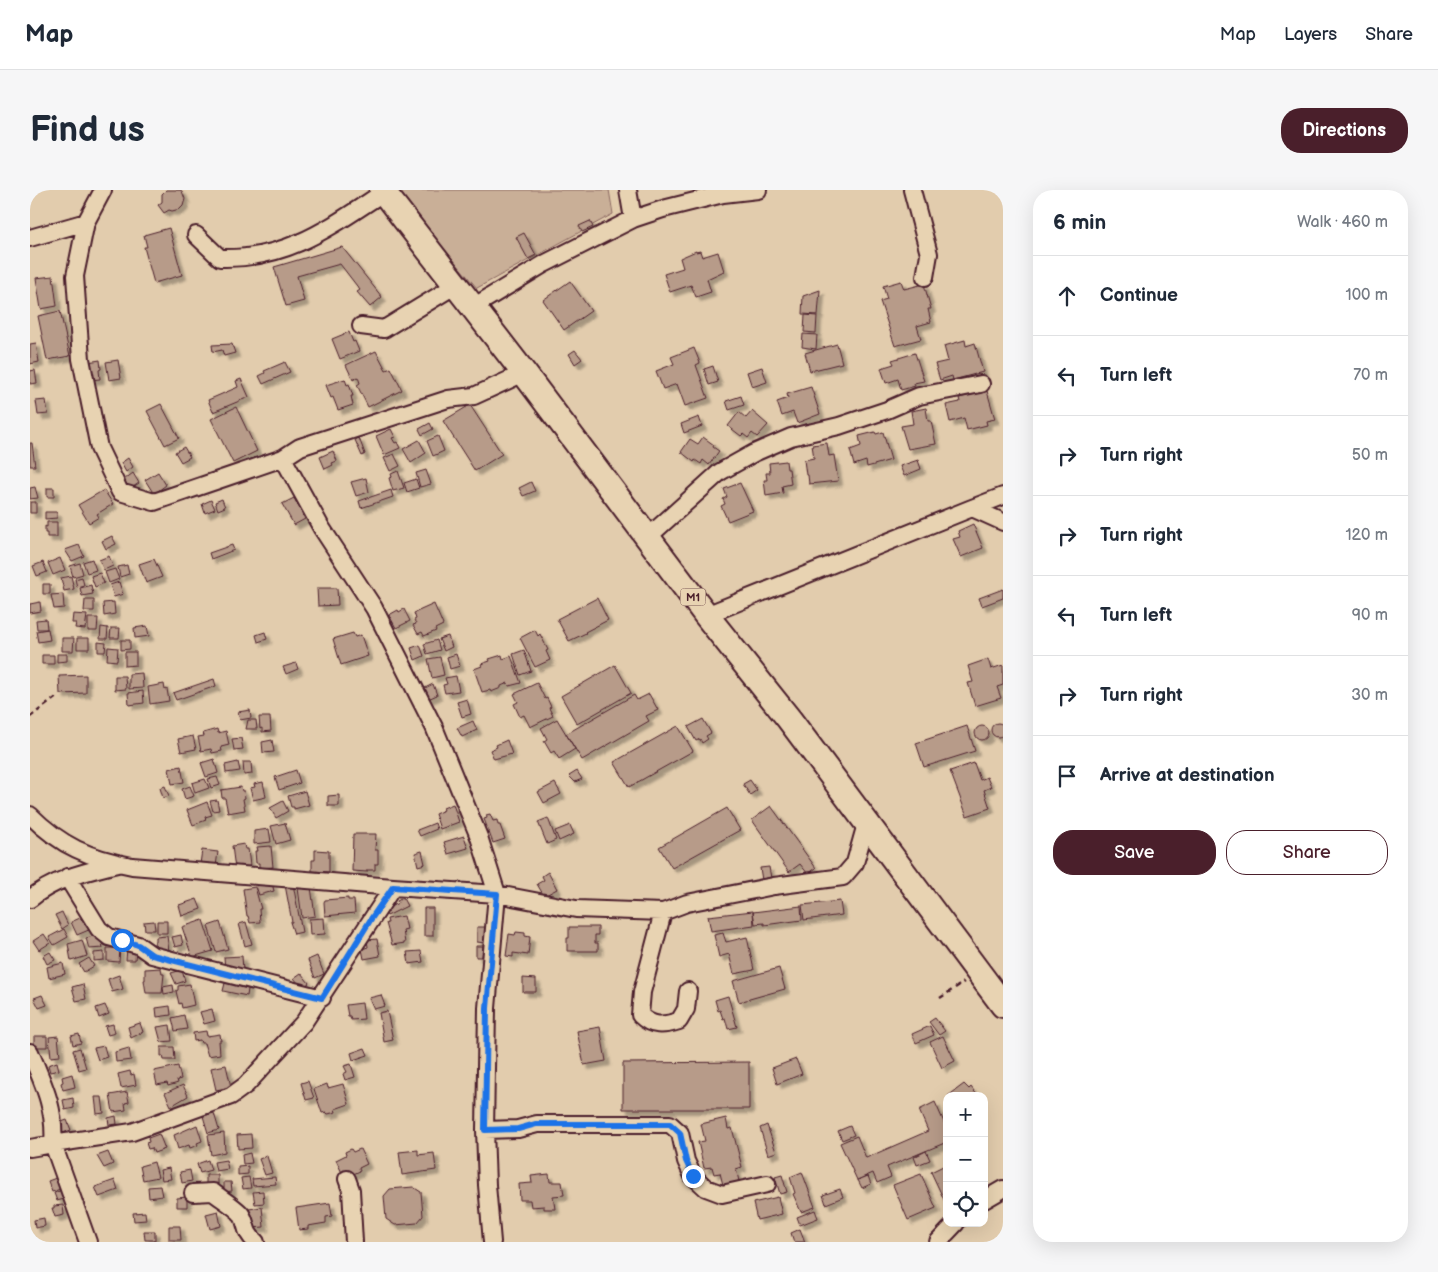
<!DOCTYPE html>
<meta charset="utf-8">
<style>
body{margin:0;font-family:"Balsamiq Sans",sans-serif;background:#f6f6f7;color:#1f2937}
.controls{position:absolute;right:15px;bottom:15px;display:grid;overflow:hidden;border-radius:10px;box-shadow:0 5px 20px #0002}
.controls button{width:45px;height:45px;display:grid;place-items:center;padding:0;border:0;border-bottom:1px solid #e0e1e3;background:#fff;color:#1f2937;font:25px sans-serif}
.stop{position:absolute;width:15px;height:15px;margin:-11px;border:4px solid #1a73e8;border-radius:50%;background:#fff}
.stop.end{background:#1a73e8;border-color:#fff;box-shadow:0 1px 5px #0008}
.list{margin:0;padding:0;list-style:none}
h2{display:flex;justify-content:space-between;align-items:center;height:65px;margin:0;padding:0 20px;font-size:21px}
h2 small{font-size:16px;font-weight:400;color:#747a83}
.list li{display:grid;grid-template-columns:32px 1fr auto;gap:15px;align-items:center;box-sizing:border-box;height:80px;padding:0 20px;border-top:1px solid #e0e1e3}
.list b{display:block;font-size:19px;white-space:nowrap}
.list em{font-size:16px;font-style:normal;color:#747a83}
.actions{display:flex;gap:10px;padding:15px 20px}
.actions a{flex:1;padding:11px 0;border:1px solid #4a1f2b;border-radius:20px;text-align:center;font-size:18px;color:#4a1f2b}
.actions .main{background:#4a1f2b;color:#fff}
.icon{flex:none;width:28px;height:28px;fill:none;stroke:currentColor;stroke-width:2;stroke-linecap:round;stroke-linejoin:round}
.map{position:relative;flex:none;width:973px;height:1052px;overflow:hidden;border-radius:20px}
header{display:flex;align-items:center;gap:30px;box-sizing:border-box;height:70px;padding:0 25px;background:#fff;border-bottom:1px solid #e0e1e3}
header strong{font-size:24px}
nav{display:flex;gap:28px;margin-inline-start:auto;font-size:18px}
.intro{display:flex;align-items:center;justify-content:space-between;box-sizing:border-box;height:120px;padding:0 30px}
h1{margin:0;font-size:35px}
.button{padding:12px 22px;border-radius:20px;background:#4a1f2b;color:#fff;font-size:18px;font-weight:700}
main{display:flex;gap:30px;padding:0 30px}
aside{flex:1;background:#fff;border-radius:20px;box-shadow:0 5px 20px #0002}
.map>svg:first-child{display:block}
.green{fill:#c9af97;stroke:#8a6761}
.building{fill:#b79b89;stroke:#4a1f2b;filter:url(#shadow)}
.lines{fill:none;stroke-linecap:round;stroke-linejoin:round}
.minor-casing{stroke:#4a1f2b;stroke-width:20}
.highway-casing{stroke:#4a1f2b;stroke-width:28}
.path{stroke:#4a1f2b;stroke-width:2.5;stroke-dasharray:5 4;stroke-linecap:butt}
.minor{stroke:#e8d3b2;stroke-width:16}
.highway{stroke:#e8d3b2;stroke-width:24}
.route{stroke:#1a73e8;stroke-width:6}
.labels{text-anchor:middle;stroke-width:4;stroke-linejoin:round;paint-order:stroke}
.shield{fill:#e8d3b2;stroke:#795554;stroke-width:1}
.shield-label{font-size:11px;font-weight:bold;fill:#4a1f2b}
</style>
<header>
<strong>Map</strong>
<nav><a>Map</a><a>Layers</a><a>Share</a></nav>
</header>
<div class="intro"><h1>Find us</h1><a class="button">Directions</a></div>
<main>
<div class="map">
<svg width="973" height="1052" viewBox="0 0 973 1052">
<defs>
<filter id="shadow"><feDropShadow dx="4.5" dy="4.5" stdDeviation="1" flood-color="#0004"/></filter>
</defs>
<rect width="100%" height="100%" fill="#e2ccad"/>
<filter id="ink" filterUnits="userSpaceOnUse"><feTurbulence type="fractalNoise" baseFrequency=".02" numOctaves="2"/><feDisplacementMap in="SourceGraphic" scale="10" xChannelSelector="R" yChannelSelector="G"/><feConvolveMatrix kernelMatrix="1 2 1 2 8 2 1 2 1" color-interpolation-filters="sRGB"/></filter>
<g filter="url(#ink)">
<path class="green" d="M365 0H579L583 24 447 98Z"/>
<path class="building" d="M136 0H150L152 1 155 9 153 16 150 19 142 21 139 20 134 23 128 15 132 12V4Z
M560 31 563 37 552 42 549 36Z
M139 38 152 85 124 93 114 57H117L114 45Z
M494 43 506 65 498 69 486 47Z
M312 57 352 107 340 117 327 102 330 100 310 74 267 86 274 111 256 116 244 77Z
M666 61V62L670 61 672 67 688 62 694 81 677 89 681 102 666 107 661 95 640 102 634 84 653 78 650 68Z
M23 86 27 116 11 119 6 88Z
M540 91 561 121 534 140 513 110Z
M871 91 874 99 894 94 901 119H898L901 132 887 136 891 149 865 156 850 111 857 109 853 96Z
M790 100 788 125 772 124 773 106Z
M30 121 40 166 17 170 8 126Z
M775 125 787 126 786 143 774 142Z
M319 142 323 152 325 151 329 161 310 169 302 149Z
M773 144 787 145 786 159 772 157Z
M935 150 936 156 945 153 953 182 923 190 922 186 910 190 905 174 918 171 914 156Z
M6 153 9 172 0 174V154Z
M202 154 205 163 194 166 192 160 183 162 182 155Z
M807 154 812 173 780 181 775 163Z
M664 158 670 173 666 175 678 208 655 216 647 194 633 199 626 181 644 174 641 167Z
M545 160 552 169 545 174 539 164Z
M346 161 356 180 361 178 372 200 338 217 327 195 330 193 328 187 323 190 316 175Z
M885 163 894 191 884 193 885 196 871 200 868 189 856 193 851 178 864 174 862 170Z
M70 170 71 179 69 180 70 189 60 190 58 172Z
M88 170 91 188 79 190 76 172Z
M255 172 260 182 233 194 229 186 235 183 234 181Z
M683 176 688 192 679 195 674 179Z
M732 177 737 192 722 197 717 182Z
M5 180 7 193 0 194V181Z
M211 189 219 207 183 222 178 210 208 197 206 191Z
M315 189 317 195 319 194 323 206H321L323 215 308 220 303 207 301 208 296 195Z
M781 197 790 224 767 233 763 222 752 226 747 212 758 208 757 204Z
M957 201 965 229 956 231 957 235 937 240 934 228 920 232 916 215 930 212 929 208Z
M711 206 714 215 699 220 696 211Z
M16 210 18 224 8 225 6 211Z
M131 214 149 248 135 255 117 221Z
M440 215 472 264 445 281 413 231Z
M206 217 227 261 203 273 181 229Z
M896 218 898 231H901L906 254 878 259 871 236 883 234 881 221Z
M722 221 738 235 727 247 722 243 718 248 713 244 711 246 698 236 709 222 716 228Z
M669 227 672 236 654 243 651 234Z
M400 233 403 239 392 245 389 239Z
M361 239 365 247 362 248 365 253 367 252 370 258 354 265 346 246Z
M845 242 846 244 853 242 861 270 837 277 836 271 824 275 820 260 831 256 829 246Z
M408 246 414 261 403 266 397 251Z
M673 247 684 255 683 257 689 261 679 275 673 270 671 274 665 270 664 272 651 262 660 249 668 254Z
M329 248 335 264 332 266 325 250Z
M389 250 396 263 381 273 373 259Z
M0 253H2L5 276H0Z
M797 253 799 266 804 265 808 291 779 294 778 285H776L774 270 784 268 782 255Z
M154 257 160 267 151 272 145 262Z
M303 261 307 271 302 273 303 275 295 279 290 267Z
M364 264 370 276 360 281 354 268Z
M98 268 103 277 96 282 91 273Z
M888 270 891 279 874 286 870 276Z
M756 271 757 279H759L761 294 752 296 753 303 736 306 734 290H737L736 283H740L739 273Z
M396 280 401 294 390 297 386 283Z
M368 281 374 298 363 301 359 288 362 287 361 284Z
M128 282 136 295 124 304 115 290Z
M103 283 109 293 97 301 91 292Z
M336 288 339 302 326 306 321 292Z
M386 289 389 298 377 302 374 293Z
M501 292 505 301 493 306 489 298Z
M710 293 723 321 698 331 691 316 695 314 693 309 697 307 694 299Z
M5 297 8 308 0 309V298Z
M17 298H24V307H17Z
M74 300 83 314 67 324 69 327 59 333 48 315Z
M361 300 363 307 331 318 329 311Z
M264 308 275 329 264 335 252 314Z
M192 309 195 317 188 320 185 312Z
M181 310 185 319 175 323 172 314Z
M0 312H6V323H0Z
M15 322H27V328L15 329Z
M17 332H27V347H17V343H15V336L17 337Z
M943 334 953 358 931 367 923 349 930 347 928 341Z
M82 346 86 354 76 359 72 351Z
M49 355 54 366 42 371 35 360Z
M202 355 204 360 181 369 179 363Z
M79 366 83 376 74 380 69 370Z
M30 368 35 380 23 385 18 373Z
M62 369 66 380 57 383 53 372Z
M124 369 132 387 116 393 109 374Z
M13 372 17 382 7 386 3 376Z
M50 373 53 384 43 387 40 376Z
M97 375 99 384 90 387 88 377Z
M85 379 89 389 79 393 75 382Z
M70 383 74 393 65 397 61 386Z
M41 386 44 399 34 401 31 388Z
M52 387 54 395 47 397 45 389Z
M89 392 93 404 84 407 80 395Z
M13 394H20V404H13Z
M61 395 63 404 52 406 50 398Z
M287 398H307L308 415 288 416Z
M973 399V408L952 416 949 408Z
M33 404 34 418 24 419 21 405Z
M567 408 578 430 555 442 556 443 539 451 527 429Z
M55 410H64V421H54Z
M10 412 11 421 0 423V414Z
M84 412 85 424 74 426 73 413Z
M404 414 413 435 405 439 406 441 394 446 392 442 388 444 383 435 386 434 384 430 386 429 384 423Z
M374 419 380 431 366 438 359 425 368 420 369 422Z
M43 424 57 425 55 439 45 438 46 433H42Z
M58 428H68L67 441H58Z
M16 429 17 439H7L6 430Z
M117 436 119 446 105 448 104 438Z
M71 437 78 438 77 449H70Z
M81 438H90L89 448H80Z
M18 439 20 450 8 452 6 441Z
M505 440 508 446 510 444 518 460 516 461 520 470 505 477 490 448Z
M235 442 237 449 228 452 226 445Z
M323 443 325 447 331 445 338 466 311 475 303 449Z
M418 446 422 457 414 461 409 449Z
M32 448H44L43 461H32Z
M47 448H59V459H47Z
M91 450H100V459L91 460Z
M407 450 410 460 397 464 394 454Z
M68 452 76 453 75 462H68Z
M390 455 394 466 385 470 381 458Z
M78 457 88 458 87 471 77 470Z
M494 460 501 481 490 485 483 464Z
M95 462H106V475L95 476Z
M27 464H37V471L27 472Z
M426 464 430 476 420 479 417 467Z
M12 465H24V474H12Z
M472 465 473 469 481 466 491 493 479 496 478 493 471 496V498L461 502 460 500 452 502 444 479 452 476 451 474 460 471 459 469Z
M410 467 414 485 402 488 398 469Z
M958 469 961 479 973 475V495L967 497 971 508 945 516 938 493 943 492 938 476Z
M266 473 268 479 256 484 253 477Z
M585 475 601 503 547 534 531 506Z
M112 483 113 498 99 499V484Z
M56 485V503L30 504 29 486Z
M85 486H95L96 499 85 500Z
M426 486 429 501 415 503 413 495 417 494 415 488Z
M184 489 186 496 146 510 143 503Z
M507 493 515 509 517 508 521 517 519 518 523 526 500 537 494 525 490 527 484 514 488 512 484 504Z
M134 494 135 500 137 499 139 511 120 514 118 497Z
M403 494 407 505 398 509 393 499Z
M113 501 114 513 99 515 98 503Z
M619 504 628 520 616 526 619 531 552 570 536 544 604 505 607 510Z
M437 509 441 524 432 527 427 512Z
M220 520 221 528 210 530 208 522Z
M229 527H240L241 541 232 542V538L230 539Z
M527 529 545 559 529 569 524 561 521 563 514 551 517 549 511 538Z
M673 529 681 543 676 546 678 549 672 553 670 549 666 551 658 537Z
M218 530H226L227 539H216Z
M443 531 447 540 432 547 427 538Z
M961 540a7 7 0 1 1 14 0a7 7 0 1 1-14 0Z
M648 536 663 561 599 597 584 572Z
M937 536 945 561 894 577 886 553Z
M945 543a7 7 0 1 1 14 0a7 7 0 1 1-14 0Z
M187 539 188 543 196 541 199 555 191 557 192 561 182 563 181 559 171 561 168 547 174 546 173 543Z
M163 546 166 559 151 562 148 549Z
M211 548 213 559 204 560 202 549Z
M242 550 244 562 233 563 232 552Z
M477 550 482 564 464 569 460 560 467 557 466 555Z
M184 569 188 583 176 587 171 573Z
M208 572 210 581 196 583 195 575Z
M213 572H221L222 584 214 585Z
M944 573 950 590 957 587 961 597 954 600 960 618 937 626 920 581Z
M151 576 154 592 142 594 139 579Z
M266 580 270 593 249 600 245 587Z
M547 581 552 589 545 592 539 586Z
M187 587 190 595 181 598 178 589Z
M175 589 179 598 165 603 162 593Z
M720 590 727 600 720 605 713 594Z
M233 592 236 607 223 610 220 598 225 597 224 594Z
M525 593 531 604 514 613 508 602Z
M135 596 139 606 133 608 130 598Z
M160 596 164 606 155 609 152 599Z
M211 597 212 601H214L215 608 213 609 215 620 198 623 195 608H192L191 600Z
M275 601 279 615 264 619V617H261L258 606Z
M309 605V616H298V606Z
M187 610 189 620 183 621 180 611Z
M253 611 258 621 246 628 240 618Z
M177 612 182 625 175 627 176 630 163 635 157 620Z
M423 614 429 632 410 639 405 624 414 620 413 618Z
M741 616 786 678 778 684 770 674 759 682 722 630Z
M697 618 710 640 642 678 629 657Z
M460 624 463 631 467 630 468 635H470L475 649 463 653 454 629 457 628 456 625Z
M518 628 526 650 517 654 508 632Z
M255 633 260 650 246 654 241 636Z
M405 633 407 639 390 646 387 640Z
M540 635 544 644 529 651 525 641Z
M239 639 241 652 224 654V641Z
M323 644H346L345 660H348V674H345V680H337V682L322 681Z
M434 646 438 658 418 664 414 652Z
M214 654 215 659H218L220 676 205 679 202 656Z
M241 656 243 677 229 678V673H226L225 661H228L227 657Z
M172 660 188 662 186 676 170 674Z
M285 660 299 661V682L282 681V670H285Z
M392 661 395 674 388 676 385 663Z
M739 677 741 688 732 690 730 678Z
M518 682 527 699 514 706 507 694 514 690 512 686Z
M242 693 244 701 229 705 226 696Z
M263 694 272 742 264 744 260 732H262L255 695Z
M225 697 231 719H229L230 732 220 733 218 726H217L213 699Z
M281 697 285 726 272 728 268 698Z
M318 708V710H324L325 723 295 726 294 712 295 710Z
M373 708 377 716 357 726 354 720 368 713 367 711Z
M167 709 171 719 152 726 149 715Z
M810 711 812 725 774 730 772 715Z
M771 716 772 730 734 735V733L725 734 723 722Z
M394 718H403V746H394Z
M723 721 724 735 681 741 678 726Z
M32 722 38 735 32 739 25 725Z
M374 726 377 739 373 740 375 753 362 755 356 733H358L357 729Z
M50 728 51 730 55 728 61 739 47 745 41 732Z
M294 728 295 744 280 745 279 729Z
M173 730 183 761 162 767 152 737Z
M124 731 125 740H115L114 732Z
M127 731H137V743H127Z
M190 732 198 759 186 762 178 736Z
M216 732 222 754 215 756 209 734Z
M447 737H456L455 753 447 752Z
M539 737H568V745H565V753H568V761H537V748H539Z
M34 739 38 747 24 755 19 747Z
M486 742 495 743V746L500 747 498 765 483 763V767L476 766 479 744 485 745Z
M693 743 696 752 717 747 724 780 704 784 699 764 689 767 684 745Z
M14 744 20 753 9 760 3 751Z
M70 744 73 758 59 759 56 748Z
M151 745 153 755 145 757 142 747Z
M137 746 139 761 128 762 125 760 124 753 126 752V747Z
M347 749 350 766 334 769 332 759 338 757 337 750Z
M52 750 57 766 41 771 38 754Z
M446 756H453L452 767H446Z
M77 758H90L89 772 77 771Z
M97 758H106L105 770H96Z
M391 761 393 772 379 774 377 762Z
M20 762 25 770 17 774 13 766Z
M74 762V770L64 771V763Z
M212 766 213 780H195L194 767Z
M287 766 294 784 285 788 278 770Z
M59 768 64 776 54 782 49 774Z
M33 773 35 784 19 788 17 777Z
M131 778 132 784H134L132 803H116L114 790H115V779Z
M749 778 755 799 709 812 703 791Z
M152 780 155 791 146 794 141 783Z
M271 783 279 793 272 798 264 788Z
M89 785 93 799 82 802 78 789Z
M493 788 506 789V802H493Z
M196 789 219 793 217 806 193 801Z
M53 794 56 809 46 811 42 797Z
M160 794 164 815 152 818 151 813 149 814 146 801 148 800V796Z
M143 795 144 802 134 804 133 797Z
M12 805 17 815 9 818 4 808Z
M351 805 355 816 344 819 339 808Z
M698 806 707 837 698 839 695 828 693 829 690 820 688 821 685 810Z
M332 813 334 829 321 830 320 826H318L316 815Z
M75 815 79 824 69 828 66 818Z
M140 816 141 825 127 827 126 818Z
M182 819 185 831 174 834 170 822Z
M357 821 363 850 354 852 349 823Z
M154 825 157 839 145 841 142 828Z
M905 828 915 841 909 845 899 832Z
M110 833 113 842 101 848 98 837Z
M83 834 85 843 78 845 75 836Z
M140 835 142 851 131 852 127 837Z
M900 836 904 845 886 853 882 844Z
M570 837 576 871 554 875 547 841Z
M176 841 177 846 190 844 191 851H189L190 864 178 866 174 853H171L170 850 164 851 163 843Z
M49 844 51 853 43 855 41 846Z
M4 846H17V857H4Z
M28 846 30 866 21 867 19 847Z
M913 846 925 871 912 878 900 852Z
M74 856 77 867 68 870 64 858Z
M131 857H144L145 870H134L133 866H131Z
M50 858 56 878 49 880 43 860Z
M99 858 101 870 86 872 85 862Z
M335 858 338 865 323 870 321 863Z
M766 869 772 884 747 894 742 878Z
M27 872 29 880 20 882 18 875Z
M719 872V919H593V873Z
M321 874 325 887 315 890 313 884 317 882 314 876Z
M196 875 201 897 186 900 181 878Z
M148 876 151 889 147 890 148 893 138 896 137 893 127 895 124 881Z
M100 881 101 885 104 884 106 895 91 898 88 884Z
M42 884 45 897 33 900 31 893 33 892 32 887Z
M278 891 284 908 276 910 271 893Z
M297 894 298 898 313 894 319 914 305 919 306 922 298 924 296 922 292 923 284 899Z
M934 894 939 899 941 897 948 906H918Z
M153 895 158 906 141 916 135 903Z
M97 902 99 912 95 913 96 920 83 922 80 905Z
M65 907H72L74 923 67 924Z
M43 908 44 918 35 920 33 910Z
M905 912 917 939V952L857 977 861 987 847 993 843 983 827 990 810 953 827 946 836 968 898 941 889 920Z
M184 923 189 940 178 943 173 926Z
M86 926 87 934 79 935 78 928Z
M696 928 698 939 702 938 712 977 706 979 709 991 693 995 690 983 684 984 682 977 674 978 668 952 675 951 671 934Z
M37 930 41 940 30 944 26 934Z
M167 935 172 951 167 953 168 955 160 958 159 955 148 959 144 945Z
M737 935 746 962 738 965 730 938Z
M820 936 824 945 812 950 808 941Z
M194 943 195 962 181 965 178 945Z
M129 944 135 959 124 963 122 958 118 959 116 953 119 952 118 948Z
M221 944 222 958 208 959 207 945Z
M321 959 323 962 330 959 337 974 329 978 330 981 319 986 313 985 306 970 316 965 315 962Z
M388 960V965L404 963 406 980 372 985 369 962Z
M896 961 900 970 887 975 884 967Z
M78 962 83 974 74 978 67 966Z
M220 963 222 973 213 974 212 965Z
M237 966 242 983 235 985 229 969Z
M178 970 181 980 170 983 167 974Z
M196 970 198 979 186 981 184 972Z
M124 972 128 987 113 990 110 976Z
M917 974V1014H916L901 982Z
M218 976V984L208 985V977Z
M139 978 141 989 132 990 130 980Z
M160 980 162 991 152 993 150 982Z
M772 982 785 1017 771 1022 763 1004 765 1003 760 987Z
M519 984 520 992H532L534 1005 523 1006 525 1019H514V1016L501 1017 500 1010H490L489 994 502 993 501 986Z
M891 984 906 1018 878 1030 863 995Z
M176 985H188V994H176Z
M752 985 757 1002 750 1004 745 987Z
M838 986 841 994 832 998 828 990Z
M219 987 221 998 213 999 211 988Z
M245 987 246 994 223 996 222 989Z
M26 988 30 999 22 1002 18 991Z
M85 990 88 1000 69 1007 65 997Z
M194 992H201L202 1001 194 1002Z
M130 996 132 1006 119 1008 118 997Z
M383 997 391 1002 393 1026 387 1033 365 1035 356 1029 354 1006 360 999Z
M810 999 813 1007 796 1014 793 1005Z
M32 1000 34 1009 27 1011 24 1003Z
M233 1001 234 1013 225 1014 223 1002Z
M157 1007V1017H147V1008Z
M748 1007 752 1024 727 1030 723 1013Z
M300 1013 302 1026 296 1027V1033L278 1036V1039L269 1040 266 1018Z
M33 1015 34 1025 25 1027 22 1018H24V1016Z
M232 1017 234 1037 221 1038 219 1019Z
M785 1020 788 1028 770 1035 767 1027Z
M188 1021 191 1036 180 1039 176 1024Z
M115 1022 116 1030 104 1031 103 1023Z
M14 1028 15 1036 5 1038 4 1030Z
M139 1036H150L151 1050H139Z
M770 1039 775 1052H764L761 1043Z
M114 1041H125V1050H115Z"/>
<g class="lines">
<defs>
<path id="minor" d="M73 0 56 32 45 86 51 169 69 258 90 302 124 312 253 268 270 257 418 209 444 206 494 183
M598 0 603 29
M882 0 899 64 895 87
M166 45 190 68C258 70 300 37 354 2
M0 48 56 32
M443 117 514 74 603 29 633 19 693 4 728 0
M331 136 354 139 426 95
M253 268 291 337 344 418 404 537 449 647 467 704 457 818 455 940 457 995 462 1052
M942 318 973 306
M618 347 690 282 724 263 761 247 809 236 857 220 889 206 951 194
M676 425 942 318 973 332
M0 625C31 656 59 668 102 676L363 697 467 704 546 719 633 722 657 713 744 696 813 687 825 673 836 634
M37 687 69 739 79 747 108 755 122 765 292 808
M0 709C25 688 56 682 87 674
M633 722 612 802 610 825C622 837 633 836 649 831L656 819 658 801
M0 862C13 893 26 919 23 954L0 958
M455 940 488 939 507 934H640L650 943 656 971 663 986 676 998 692 1004 737 994
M317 989 321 1000 324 1052
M163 1003 183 1002C189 1007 208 1019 211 1024 218 1034 213 1041 226 1052
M954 1010 973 999
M58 1052 23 954 102 942 201 906 216 895 274 832 363 697
M908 1052 926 1033"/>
<path id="highway" d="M352 0 494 183 676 425 759 529 973 815"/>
</defs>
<use href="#minor" class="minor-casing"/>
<use href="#highway" class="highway-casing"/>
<path class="path" d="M0 527 28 506
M910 808 934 792"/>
<use href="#minor" class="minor"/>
<use href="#highway" class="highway"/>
</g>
</g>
<g class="lines" filter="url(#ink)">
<path class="route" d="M92 750 108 755 122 765 292 808 341 729 363 697 467 704 457 818 455 940 488 939 506 934H640L650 943 656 971 663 986"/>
</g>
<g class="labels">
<rect class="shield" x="650.5" y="398.5" width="25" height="17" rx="4"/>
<g class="shield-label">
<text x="663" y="411">M1</text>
</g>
</g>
</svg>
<div class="controls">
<button>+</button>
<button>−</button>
<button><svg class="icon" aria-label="locate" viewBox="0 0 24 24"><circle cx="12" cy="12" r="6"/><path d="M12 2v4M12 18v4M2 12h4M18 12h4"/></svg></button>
</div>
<div class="stop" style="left:92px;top:750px"></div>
<div class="stop end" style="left:663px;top:986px"></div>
</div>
<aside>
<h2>6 min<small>Walk · 460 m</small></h2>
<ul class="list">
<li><svg class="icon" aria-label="ahead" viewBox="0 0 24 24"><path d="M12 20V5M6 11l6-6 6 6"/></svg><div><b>Continue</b></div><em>100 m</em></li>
<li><svg class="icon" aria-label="left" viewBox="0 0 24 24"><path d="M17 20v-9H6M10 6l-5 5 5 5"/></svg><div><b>Turn left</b></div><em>70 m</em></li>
<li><svg class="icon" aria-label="right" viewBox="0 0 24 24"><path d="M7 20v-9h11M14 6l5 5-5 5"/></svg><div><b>Turn right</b></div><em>50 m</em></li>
<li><svg class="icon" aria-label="right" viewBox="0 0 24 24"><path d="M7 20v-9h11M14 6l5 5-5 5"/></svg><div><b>Turn right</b></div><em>120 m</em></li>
<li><svg class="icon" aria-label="left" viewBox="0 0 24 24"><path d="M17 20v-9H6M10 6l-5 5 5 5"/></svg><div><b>Turn left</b></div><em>90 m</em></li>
<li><svg class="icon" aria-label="right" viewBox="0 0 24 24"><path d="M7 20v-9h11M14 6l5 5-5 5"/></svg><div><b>Turn right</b></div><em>30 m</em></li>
<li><svg class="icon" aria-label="arrive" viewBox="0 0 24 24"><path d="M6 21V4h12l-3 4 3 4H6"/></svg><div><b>Arrive at destination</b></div></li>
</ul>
<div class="actions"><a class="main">Save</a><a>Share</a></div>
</aside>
</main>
